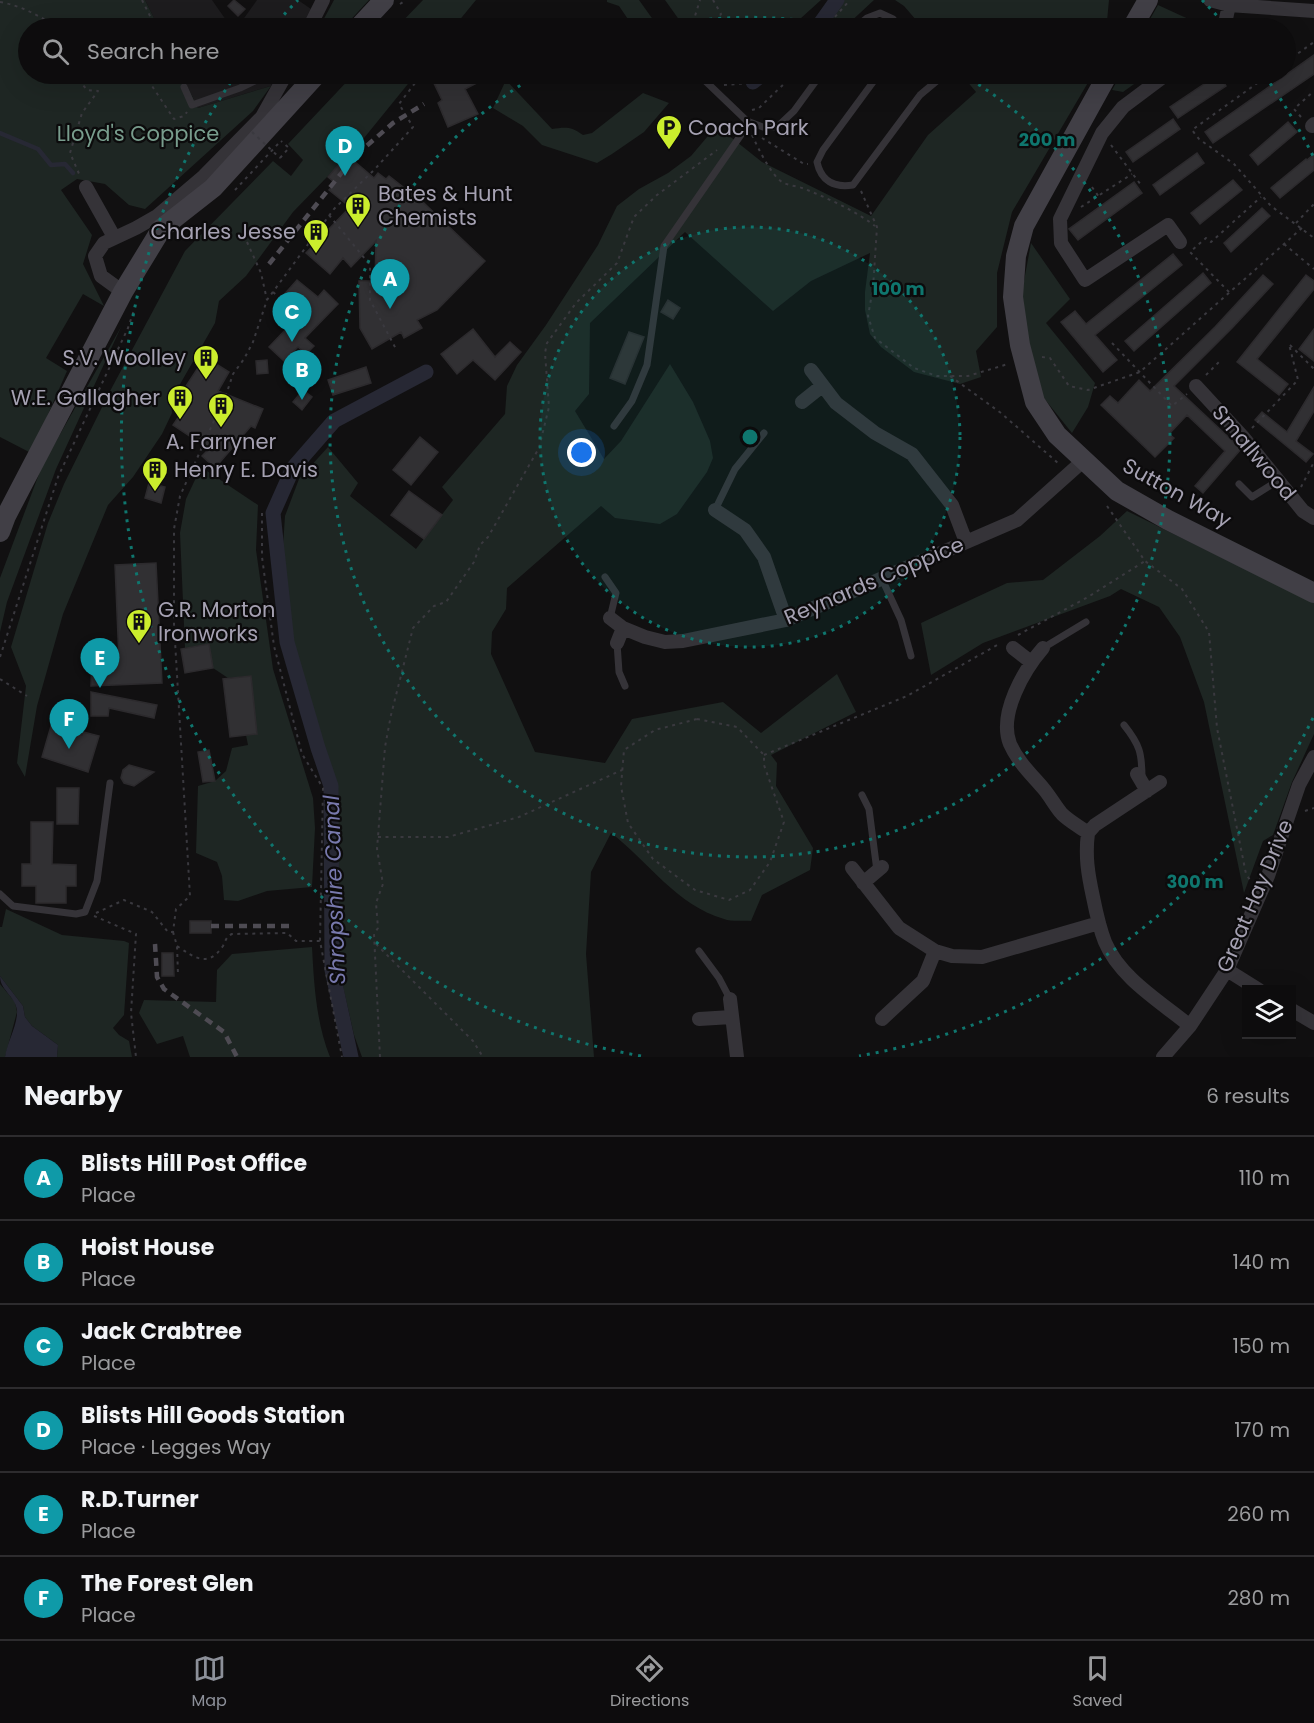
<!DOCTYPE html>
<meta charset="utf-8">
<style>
body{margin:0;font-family:Poppins,sans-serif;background:#1b1a1b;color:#f1f3f6}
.controls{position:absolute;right:18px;bottom:18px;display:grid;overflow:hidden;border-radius:0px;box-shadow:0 6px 24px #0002}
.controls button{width:54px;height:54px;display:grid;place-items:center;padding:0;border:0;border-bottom:2px solid #2d2c2e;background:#0d0c0d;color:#f1f3f6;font:30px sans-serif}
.you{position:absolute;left:582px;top:453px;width:21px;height:21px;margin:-15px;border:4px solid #fff;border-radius:50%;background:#1a73e8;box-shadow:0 0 0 9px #1a73e833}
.badge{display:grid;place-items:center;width:39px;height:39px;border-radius:50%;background:#8c9099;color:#fff;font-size:20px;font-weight:700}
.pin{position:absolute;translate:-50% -50px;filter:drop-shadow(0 2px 3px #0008)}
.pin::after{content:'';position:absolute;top:32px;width:21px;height:18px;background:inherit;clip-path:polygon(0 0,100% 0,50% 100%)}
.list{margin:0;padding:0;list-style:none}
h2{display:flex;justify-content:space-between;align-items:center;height:78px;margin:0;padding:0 24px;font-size:26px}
h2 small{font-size:20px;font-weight:400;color:#9a9b9d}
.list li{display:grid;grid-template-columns:39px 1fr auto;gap:18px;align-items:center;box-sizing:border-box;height:84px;padding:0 24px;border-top:2px solid #2d2c2e}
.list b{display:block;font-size:22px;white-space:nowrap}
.list p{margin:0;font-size:20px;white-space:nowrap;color:#9a9b9d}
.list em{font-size:20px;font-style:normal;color:#9a9b9d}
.icon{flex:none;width:33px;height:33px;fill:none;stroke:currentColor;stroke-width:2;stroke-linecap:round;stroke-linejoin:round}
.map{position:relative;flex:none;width:1314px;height:1057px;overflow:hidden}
.search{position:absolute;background:#0d0c0d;box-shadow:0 6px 24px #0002;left:18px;right:18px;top:18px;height:66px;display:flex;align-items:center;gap:15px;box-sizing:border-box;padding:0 21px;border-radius:33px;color:#9a9b9d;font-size:22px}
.sheet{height:582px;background:#0d0c0d}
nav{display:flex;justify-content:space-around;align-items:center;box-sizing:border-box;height:84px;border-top:2px solid #2d2c2e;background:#0d0c0d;font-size:16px;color:#9a9b9d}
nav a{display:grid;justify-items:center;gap:3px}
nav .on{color:#8c9099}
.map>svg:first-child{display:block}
.built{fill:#1d1c1e}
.green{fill:#1e2623}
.water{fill:#272834}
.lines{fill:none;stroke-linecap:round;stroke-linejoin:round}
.stream{stroke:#272834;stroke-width:4.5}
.canal{stroke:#272834;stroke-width:15}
.building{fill:#313033;stroke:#2c2a2d;stroke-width:1.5}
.path{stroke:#3a393f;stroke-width:2;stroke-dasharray:3 4.5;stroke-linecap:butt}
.lane{stroke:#353338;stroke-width:7}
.street{stroke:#353338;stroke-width:14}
.secondary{stroke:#413f46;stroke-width:20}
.rail{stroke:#4e4b53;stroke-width:4.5;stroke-dasharray:8 6;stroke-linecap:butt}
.path-bridge{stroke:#3a393f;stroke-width:2;stroke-dasharray:3 4.5;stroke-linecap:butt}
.ring{fill:none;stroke:#0f766e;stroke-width:3;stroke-dasharray:3 6}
.labels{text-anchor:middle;stroke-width:4.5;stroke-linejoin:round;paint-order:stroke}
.poi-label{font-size:21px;fill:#a5a1b2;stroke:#0c0b0c;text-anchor:start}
.park-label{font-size:21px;fill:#789d8d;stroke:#0c0b0c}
.street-label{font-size:21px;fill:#a5a1b2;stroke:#0c0b0c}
.water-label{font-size:22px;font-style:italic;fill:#7879ad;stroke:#0c0b0c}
.centre{fill:#0f766e;stroke:#0c0b0c;stroke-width:3}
.ring-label{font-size:18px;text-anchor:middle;font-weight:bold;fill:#0f766e;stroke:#0c0b0c;stroke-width:4.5;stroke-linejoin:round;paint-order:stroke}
</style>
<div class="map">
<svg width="1314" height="1057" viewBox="0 0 1314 1057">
<rect width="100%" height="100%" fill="#111011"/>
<path class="built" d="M145 0H212L226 20 237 28 257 0H298L311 9 301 28H159Z
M181 74H277L271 86 198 108Z"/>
<path class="green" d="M0 0H145L159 28H28V74H181L198 108 271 86 253 111 145 209 129 205 105 184 77 179 61 190 92 235 83 264 104 306 83 294 46 358 67 371 31 453 0 437Z
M334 0H369L343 28H319Z
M423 0H476L453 28H396Z
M607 0H639L659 28H634L619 6 607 2Z
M665 0H821L790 28H685Z
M838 0H874L846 26 819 16Z
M895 0H1109L1107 21 1111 28H923L904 6Z
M1158 5 1208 28H1145Z
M354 74H416L360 143 293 212 246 276 219 301 215 323 171 400 172 413 162 434 133 477 108 505 63 614 37 706 25 777 17 763 26 686 11 647 48 523 64 484 109 393 185 251 273 161 291 176 303 160 288 144Z
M961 74H1093L1012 212 997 273V327L976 351 981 377 960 384 914 372 881 347 870 334 865 310V292L870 253 811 281 773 311 685 232 590 323 589 394 575 411 604 459 621 441 670 364 693 402 710 441 713 458 707 472 677 514 660 524 615 518 601 506 507 588 506 609 492 632 491 654 535 752 605 763 632 719 723 702 761 733 837 674 856 712 771 755 777 763 776 786 813 848 810 870 762 895 751 921C743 920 732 922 724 919 676 905 649 862 611 833L591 872 586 954 594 1057H362L354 1035 340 973 336 814 332 771 307 715 289 638 282 562 285 516 299 479 328 447 358 483 350 496 416 549 453 500 442 487 505 414 507 386 517 365 546 325 598 245 617 206 639 189 668 173 691 156 713 130 718 127 762 162 871 216 928 135 976 92Z
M1121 74H1148L1123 92 1112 90Z
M506 80 552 129C565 127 571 126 583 135L592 133 643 93 669 103 644 132 612 154 597 163 542 145 523 126 493 108Z
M1031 243 1070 299 1046 323 1095 383 1088 407 1072 433 1043 397 1028 341 1022 292Z
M121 327 56 469 7 602 0 632V578L42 466Z
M201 467 258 505 256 550 273 669 313 798 315 828 312 887 267 891 238 901 224 900 222 876 217 862 196 853 198 786 215 781 226 771 232 748 248 745 246 735 256 734 251 676 228 678 213 668 209 644 185 648 180 533 186 499Z
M1127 511 1314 603V734L1292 782 1273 835 1263 841 1244 893 1204 702 1180 637 1159 607 1121 589 1110 596 983 643 931 675 921 623 1007 583 1043 580 1100 536Z
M6 909 62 935 124 941 129 943 124 1015 113 1028 119 1035 129 1041 132 1057H57L58 1045 32 1026 25 1017 23 1006 0 976V927H2Z
M312 947C314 984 316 1022 330 1057H190L183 1036 157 1044 139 1013 144 1000 216 1002 217 970 232 954Z
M0 984 15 1002 17 1012 5 1057H0Z"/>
<path class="water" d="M0 976 23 1006 25 1017 32 1026 58 1045 57 1057H5C7 1042 18 1025 17 1010 15 996 0 990 0 976Z"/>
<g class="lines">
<path class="stream" d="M0 133 38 149 51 165 65 164 73 173"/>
<path class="canal" d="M817 28 837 0
M753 82 763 74
M351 1057 332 970 331 786 318 748 287 642 273 513 293 468 334 421 426 372"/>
</g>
<path class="building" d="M234 0 245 9 238 16 228 6Z
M1314 55V74L1213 143 1205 132Z
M442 74H494L465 89 478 114 448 127 438 103 442 100 432 79Z
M1219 74 1226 86 1178 118 1170 107Z
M1173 119 1180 129 1133 162 1126 152Z
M1288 122 1297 132 1258 165 1250 155Z
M1197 153 1204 163 1160 195 1153 185Z
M1314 154V170L1280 198 1271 188 1306 159 1307 160Z
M347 155 374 178 378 173 386 179 389 176 407 190 408 188 485 261 437 310 417 320 422 328 404 338 401 332 372 349 360 328 359 281H375L376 241 351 267 343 258 330 274 306 253 350 207 329 190 335 183 328 177Z
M1233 180 1242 190 1200 224 1191 213Z
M1134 182 1142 193 1078 240 1069 229Z
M1262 208 1270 216 1231 252 1224 243Z
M1173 254 1182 265 1095 335 1117 360 1103 372 1061 322 1075 311 1086 324Z
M1203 273 1211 283 1134 351 1125 341Z
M1263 275 1273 284 1233 327 1174 386 1241 449 1203 493 1195 486 1225 451 1187 415 1169 434 1174 438 1155 457 1101 405 1110 396 1118 403 1139 380 1150 391 1215 327Z
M1306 275 1314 281V289L1257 359 1288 384 1279 395 1237 362Z
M297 280 318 297 324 290 338 304 305 338 314 346 306 354 298 347 284 361 269 347 289 326 274 311 286 300 282 297Z
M668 300 680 308 673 319 661 312Z
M473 329 495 357 510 342 521 352 495 380 473 360 457 374 441 354Z
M1314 329V361L1299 349Z
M629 332 644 337 625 384 610 378Z
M205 357 229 372 218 391 263 409 255 428 251 426 215 468 202 456 209 449 173 425 182 412 173 406Z
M267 360 268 373 257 374 256 361Z
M366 367 371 383 333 395 328 380Z
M1314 387V411L1296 441 1313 454 1306 462 1255 420 1262 412 1287 432Z
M303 390 312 397 302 410 293 402Z
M420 437 438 452 411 485 393 470Z
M149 483 165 487 161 503 145 498Z
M409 491 442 515 424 539 391 515Z
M156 563 162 683 91 686 92 659 119 660 115 565Z
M209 644 213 668 185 673 181 649Z
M251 676 257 734 230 737 223 679Z
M91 692 157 705 154 718 109 708 108 716H91Z
M51 726 82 735 83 732 99 736 88 772 42 757Z
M209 750 215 781 203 782 198 752Z
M129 765 154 772 134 786 124 783 121 778 123 770Z
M57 788H79L78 824H57Z
M31 822H53L52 864 76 865V886H66V903H36V886H22V864H31Z
M190 921H211V933H190Z
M162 953H173L174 976H162Z"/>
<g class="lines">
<path class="path" d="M142 0 156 28
M713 0 721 14 713 28
M0 2C22 6 40 16 58 28
M400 4 406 0
M687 28 695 16 700 0
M825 28 850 0
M1286 62 1314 42
M74 74 87 90 98 91 82 113 70 153 80 176
M144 74 174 119 184 116 187 112
M1270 74 1192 130 1199 139 1234 164 1271 206 1314 238
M333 81 339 74
M724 85 787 80
M752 110 759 108 789 79 792 74
M1301 117 1294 109 1314 91
M752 135C758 148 771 175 782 182 789 186 798 186 805 189 829 199 854 210 875 226
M762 138 804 164H808
M1111 145 1141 185
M280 158 289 148 281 141
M1092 187 1099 197
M235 190 278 144
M861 191 877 227 873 288 868 316 875 338 914 368 937 376H968L1008 364
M1081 207 1132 174
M329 215 370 265V300L396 349
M1296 223 1314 204
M247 242 261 273 267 300
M1284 244 1314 269
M273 292 292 309
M1229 292 1190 252 1206 238 1211 242 1261 197
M1112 343 1172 406 1187 394
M1042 357 1050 358 1069 386 1088 390 1140 372 1302 228
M1206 375 1221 360
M950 376 1001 413 1059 464
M1252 428 1298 380 1289 344 1314 369
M1301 487 1314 462
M1107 506 1145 561 1182 589 1209 632 1217 728 1246 874 1250 880
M262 513V557L274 646 302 754 323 788 320 941 342 1057
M1018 635 1088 597 1145 561
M0 657 58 477 128 328 134 310
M0 679 27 696
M697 719 737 727 764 755V765L784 822 770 862 750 890 729 900 695 890 653 859 628 823 621 786 624 750 655 730Z
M764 755 907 696 999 644
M1305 811 1314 808
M378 837H448L519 817 622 770
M96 913 124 900 152 912 168 932H173L176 909 190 896 174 624V529L180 496 227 392 233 374 244 359 253 342 267 300 334 209 375 169 413 127 399 104 422 74
M94 916 136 934 131 1013 136 1057
M173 932 177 946 178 974
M376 944 473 1041 483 1057
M177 946C195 958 208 968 223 946 226 940 226 937 232 934L287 933 296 941H320
M380 1057 374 934 378 928 376 903 383 884 377 849 385 747 391 715 413 628 434 606 446 602 474 562 480 545 488 537 539 448 549 407 545 353 547 343 576 303 617 263 634 217 657 195 717 150"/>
<path class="lane" d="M855 28 867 18 880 13 893 19 900 28
M698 74 747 121 763 127H777L794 111 821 74
M879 74 823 150 817 162C821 181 834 188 853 185L920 95 945 74
M184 87 192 105 240 88 269 74
M614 426 632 401 647 365 664 246 743 132 747 121
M1239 484 1252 497 1279 480
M715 510 735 469 764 433
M605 577 616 593 610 618
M882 579 901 620 911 656
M617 643 619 672 625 686
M1043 648 1086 622
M1124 725C1140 745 1142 753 1142 779
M862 795 869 809 877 871
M0 894 13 906 76 914 85 912 97 881 110 783
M699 951 719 978 730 999"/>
<path class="street" d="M1210 0 1229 5 1314 11
M309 28 323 0
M1224 28 1229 5
M1167 74 1123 107 1102 133 1060 219 1061 243 1085 280 1168 225 1180 242
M1312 126 1314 124
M86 187 114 237
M123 292 101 276 95 256 104 243 136 228 157 216 204 176 262 117 286 74
M811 370 836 403 875 433 912 454 952 505 966 542
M1196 386 1243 437 1303 511 1314 518
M802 402 822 386
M715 510 745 530 764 557 786 620
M610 618 623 628 645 637 665 642 683 641 786 620 1017 520 1083 461
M617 643 623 628
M1013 648 1031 662
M1043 648C1024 670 998 714 1010 744 1018 762 1031 774 1043 788 1050 796 1055 806 1062 814 1069 821 1080 827 1088 833
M1137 774 1147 791
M1088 833C1085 856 1088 874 1093 897 1096 912 1099 927 1105 942 1120 978 1161 1002 1190 1026
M1088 833 1095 825 1160 782
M852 868 899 928 935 951 952 956 982 957 1099 923
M863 883 882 867
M1227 970 1259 990
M730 999 737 1057
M1292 1010 1314 1023
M699 1019 732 1017
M882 1019 923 981 935 951
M1163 1057 1190 1026 1227 970 1268 876 1299 785 1314 757"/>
<path class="secondary" d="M358 28 384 0
M1132 28 1148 0
M1108 74 1024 226 1016 256 1013 297 1020 345 1035 402 1057 435 1117 491 1168 520 1314 593
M0 532 6 516 123 292 162 228 213 188 317 74"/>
<path class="rail" d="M269 264 355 156 393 123 424 104
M211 926H294
M155 944 157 977 164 989 224 1032 237 1057"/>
<path class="path-bridge" d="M252 132 280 158"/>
</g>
<circle cx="750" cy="437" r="210" fill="#0f766e" fill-opacity=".12"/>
<g class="ring">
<circle cx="750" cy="437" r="210"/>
<path d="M656 28A420 420 0 0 1 844 28M963 75A420 420 0 1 1 537 75"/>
<path d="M1313 718A629 629 0 0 1 859 1056M641 1056A629 629 0 0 1 235 76M272 28A629 629 0 0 1 298 0M1202 0A629 629 0 0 1 1228 28M1265 76A629 629 0 0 1 1313 156"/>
</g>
<defs>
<symbol id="parking-pin" viewBox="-11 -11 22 30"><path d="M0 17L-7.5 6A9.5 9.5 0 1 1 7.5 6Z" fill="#cbed2d" stroke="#0c0b0c"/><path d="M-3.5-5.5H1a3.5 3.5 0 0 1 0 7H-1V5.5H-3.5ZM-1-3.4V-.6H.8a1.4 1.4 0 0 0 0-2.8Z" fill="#111"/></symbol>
<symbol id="building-pin" viewBox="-11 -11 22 30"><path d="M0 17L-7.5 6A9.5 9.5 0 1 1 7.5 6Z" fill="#cbed2d" stroke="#0c0b0c"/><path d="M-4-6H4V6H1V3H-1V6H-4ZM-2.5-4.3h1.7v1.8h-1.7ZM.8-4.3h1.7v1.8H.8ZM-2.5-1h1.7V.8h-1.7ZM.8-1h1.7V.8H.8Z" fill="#111"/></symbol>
</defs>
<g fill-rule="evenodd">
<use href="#parking-pin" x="654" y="113" width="30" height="40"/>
<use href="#building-pin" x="343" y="191" width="30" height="40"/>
<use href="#building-pin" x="301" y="217" width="30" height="40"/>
<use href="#building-pin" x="191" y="343" width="30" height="40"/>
<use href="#building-pin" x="165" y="383" width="30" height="40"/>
<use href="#building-pin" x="206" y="391" width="30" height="40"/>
<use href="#building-pin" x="140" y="455" width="30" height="40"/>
<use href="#building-pin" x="124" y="607" width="30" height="40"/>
</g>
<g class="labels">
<g class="poi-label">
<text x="688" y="135">Coach Park</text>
<text x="378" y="201">Bates &amp; Hunt<tspan x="378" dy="24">Chemists</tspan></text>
<text x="296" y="239" text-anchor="end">Charles Jesse</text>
<text x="186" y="365" text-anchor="end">S.V. Woolley</text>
<text x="160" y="405" text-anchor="end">W.E. Gallagher</text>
<text x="221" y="449" text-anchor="middle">A. Farryner</text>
<text x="174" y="477">Henry E. Davis</text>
<text x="158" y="617">G.R. Morton<tspan x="158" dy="24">Ironworks</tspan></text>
</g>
<g class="park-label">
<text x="138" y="141">Lloyd's Coppice</text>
</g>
<g class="street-label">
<text transform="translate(1254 453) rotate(50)" y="7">Smallwood</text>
<text transform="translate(1177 493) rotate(29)" y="7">Sutton Way</text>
<text transform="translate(874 581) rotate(-23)" y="7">Reynards Coppice</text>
<text transform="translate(1255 896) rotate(-67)" y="7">Great Hay Drive</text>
</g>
<g class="water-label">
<text transform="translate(334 890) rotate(-92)" y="8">Shropshire Canal</text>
</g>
</g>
<circle cx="750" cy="437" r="9" class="centre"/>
<g class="ring-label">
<text x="1047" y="146">200 m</text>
<text x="898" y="295">100 m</text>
<text x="1195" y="888">300 m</text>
</g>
</svg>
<div class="controls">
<button><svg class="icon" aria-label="layers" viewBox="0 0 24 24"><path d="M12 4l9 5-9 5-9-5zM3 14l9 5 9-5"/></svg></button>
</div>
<div class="you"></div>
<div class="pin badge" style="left:390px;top:309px;background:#0f9aa8">A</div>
<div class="pin badge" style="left:302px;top:400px;background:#0f9aa8">B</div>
<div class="pin badge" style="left:292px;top:342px;background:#0f9aa8">C</div>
<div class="pin badge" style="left:345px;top:176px;background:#0f9aa8">D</div>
<div class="pin badge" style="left:100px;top:688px;background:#0f9aa8">E</div>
<div class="pin badge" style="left:69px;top:749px;background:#0f9aa8">F</div>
<div class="search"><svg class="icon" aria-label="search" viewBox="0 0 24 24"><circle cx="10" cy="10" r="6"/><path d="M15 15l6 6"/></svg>Search here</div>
</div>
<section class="sheet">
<h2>Nearby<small>6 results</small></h2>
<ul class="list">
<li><span class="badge" style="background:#0f9aa8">A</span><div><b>Blists Hill Post Office</b><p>Place</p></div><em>110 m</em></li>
<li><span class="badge" style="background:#0f9aa8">B</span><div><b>Hoist House</b><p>Place</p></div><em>140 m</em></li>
<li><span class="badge" style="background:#0f9aa8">C</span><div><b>Jack Crabtree</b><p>Place</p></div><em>150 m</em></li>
<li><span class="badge" style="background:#0f9aa8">D</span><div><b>Blists Hill Goods Station</b><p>Place · Legges Way</p></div><em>170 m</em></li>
<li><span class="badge" style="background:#0f9aa8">E</span><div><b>R.D.Turner</b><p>Place</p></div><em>260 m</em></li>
<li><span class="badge" style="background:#0f9aa8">F</span><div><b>The Forest Glen</b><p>Place</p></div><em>280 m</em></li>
</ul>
</section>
<nav>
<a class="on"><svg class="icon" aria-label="map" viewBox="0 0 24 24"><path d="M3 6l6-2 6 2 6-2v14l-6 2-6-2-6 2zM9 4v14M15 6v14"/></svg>Map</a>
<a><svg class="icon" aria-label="directions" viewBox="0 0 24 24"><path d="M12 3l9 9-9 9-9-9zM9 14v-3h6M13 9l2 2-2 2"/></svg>Directions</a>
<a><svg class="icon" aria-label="saved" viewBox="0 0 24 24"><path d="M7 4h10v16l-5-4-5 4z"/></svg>Saved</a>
</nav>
